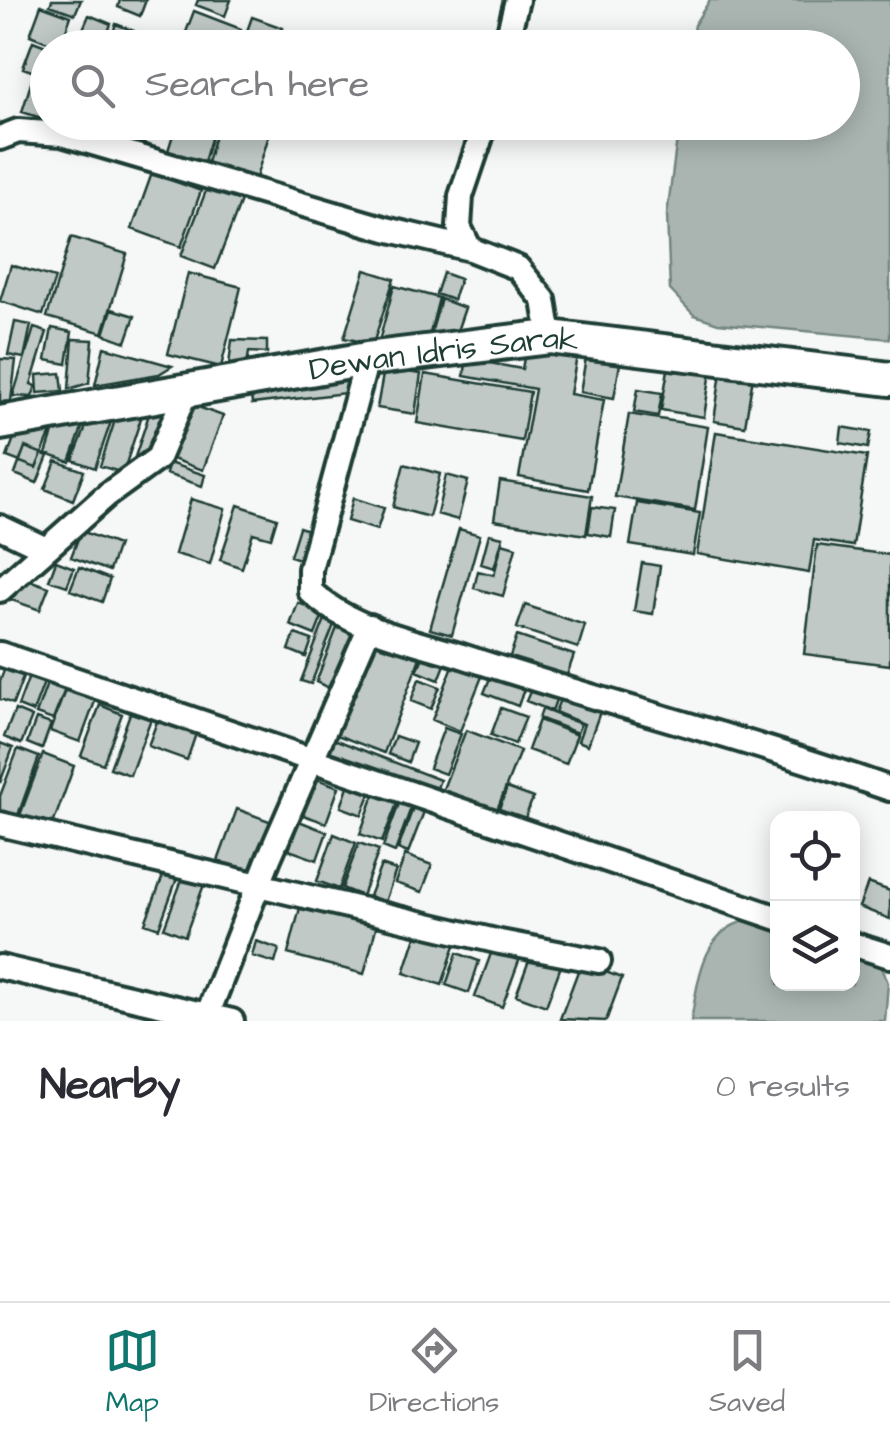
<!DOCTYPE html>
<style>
body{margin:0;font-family:"Architects Daughter",sans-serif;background:#f2f2f3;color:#2b2b33}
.controls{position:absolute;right:30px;bottom:30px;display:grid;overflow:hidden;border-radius:20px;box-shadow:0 5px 25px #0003}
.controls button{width:90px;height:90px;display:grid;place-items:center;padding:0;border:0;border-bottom:2px solid #e1e1e2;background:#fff;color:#2b2b33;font:50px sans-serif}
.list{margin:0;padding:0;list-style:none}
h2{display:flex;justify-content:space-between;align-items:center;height:130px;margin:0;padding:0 40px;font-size:42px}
h2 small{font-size:32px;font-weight:400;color:#7c7c81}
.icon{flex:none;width:55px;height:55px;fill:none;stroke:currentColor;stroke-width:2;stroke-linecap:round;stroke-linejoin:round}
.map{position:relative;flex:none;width:890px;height:1021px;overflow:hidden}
.search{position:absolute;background:#fff;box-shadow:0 5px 25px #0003;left:30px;right:30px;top:30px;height:110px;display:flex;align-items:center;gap:25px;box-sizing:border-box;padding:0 35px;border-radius:55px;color:#7c7c81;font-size:38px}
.sheet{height:280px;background:#fff}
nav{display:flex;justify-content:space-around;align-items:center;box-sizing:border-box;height:140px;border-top:2px solid #e1e1e2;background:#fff;font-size:28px;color:#7c7c81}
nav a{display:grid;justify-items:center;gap:5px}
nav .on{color:#0f766e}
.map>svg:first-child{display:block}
.water{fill:#aab5b1;stroke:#72857f;stroke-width:2.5}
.building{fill:#c0c9c6;stroke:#1f3d34;stroke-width:2.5}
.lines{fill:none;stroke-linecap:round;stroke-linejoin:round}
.minor-casing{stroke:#1f3d34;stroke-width:30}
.secondary-casing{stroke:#1f3d34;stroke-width:40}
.minor{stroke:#fff;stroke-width:22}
.secondary{stroke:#fff;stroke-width:32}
.labels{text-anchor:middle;stroke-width:9;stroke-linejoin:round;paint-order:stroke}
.street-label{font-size:32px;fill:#1f3d34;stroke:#fff}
</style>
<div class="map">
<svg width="890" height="1021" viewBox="0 0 890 1021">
<rect width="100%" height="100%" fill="#f6f7f7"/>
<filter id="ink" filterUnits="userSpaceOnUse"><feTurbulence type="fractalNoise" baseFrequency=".01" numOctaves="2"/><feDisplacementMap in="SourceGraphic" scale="20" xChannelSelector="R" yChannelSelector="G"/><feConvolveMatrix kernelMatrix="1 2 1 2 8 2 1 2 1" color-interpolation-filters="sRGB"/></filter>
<g filter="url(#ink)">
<path class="water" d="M710 0H890V339L718 323 694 315 670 290 667 215 679 123 842 122V48L690 47 694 25Z
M747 921 777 928 778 984H852L853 950 881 965 888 983 885 1021H691C698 983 702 929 747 921Z"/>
<path class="building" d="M52 0H81L75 14 50 5Z
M120 0H146L140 16 118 7Z
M198 0H231L225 16 196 5Z
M41 5 71 16 60 47 30 35Z
M194 11 241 29 235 48H202L183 40Z
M89 15 111 24 103 45 80 36Z
M252 17 283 28 276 48H241Z
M116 24 134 31 128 48H107Z
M33 41 51 48H48V77L23 68Z
M32 80 48 85V120L22 112Z
M116 122H156L150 138 115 125Z
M177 122H216L203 165 167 154Z
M219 122H273L255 181 206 166Z
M152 173 201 191 181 247 132 229Z
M207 188 241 201 215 269 181 256Z
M71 237 127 254 103 333 47 317Z
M11 265 55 278 43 315 0 301Z
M365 270 394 279 373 344 344 338Z
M188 273 241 287 221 367 168 354Z
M443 273 460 279 453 300 436 294Z
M394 286 439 298 429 337 379 341Z
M441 299 465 308 456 334 430 337Z
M112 309 135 316 126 342 104 334Z
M15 322 31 325 24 358 8 355Z
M34 328 47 332 31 384 36 386 32 397 13 396Z
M52 328 72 332 67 364 46 360Z
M73 339 93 340 89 383 69 389Z
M232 340 267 341V353L249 352 247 365H229Z
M104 347 172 366 159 374 95 385Z
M526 347 577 356 570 394 604 400 588 490 519 477 535 389 464 376 467 359 522 369Z
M587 352 621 358 614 398 580 392Z
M0 359 16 360 11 401 0 402Z
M669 364 711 371 704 417 661 410Z
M384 369 421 374 415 414 377 408Z
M721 372 753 377 745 426 714 421Z
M61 373 63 391 38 393 37 375Z
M425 374 530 392 522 441 417 423Z
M352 375 354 392 252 404 250 387Z
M638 389 662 393 658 416 634 412Z
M153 402 167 406 149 461 135 457Z
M184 402 223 416 203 470 164 456Z
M143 412 123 473 100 466 117 414Z
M629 414 708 427 695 510 615 497Z
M113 416 95 468 73 460 89 419Z
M85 420 70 462 46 454 56 424Z
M55 423 36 468 7 457 17 430Z
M842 427 871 432 868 448 840 443Z
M716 432 867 456 853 546 814 540 809 573 697 554Z
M25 447 48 456 37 483 15 474Z
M56 461 84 471 73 500 45 489Z
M169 463 205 475 202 486 166 474Z
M404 464 440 474 429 517 393 507Z
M446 475 468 481 458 520 437 514Z
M500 481 592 496 586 535 494 520Z
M353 498 384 508 377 530 347 521Z
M191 499 225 509 210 564 175 554Z
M637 503 700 513 693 555 630 545Z
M238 505 277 518 271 538 253 533 242 568 220 560Z
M592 507 615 510 611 537 588 533Z
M299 527 318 533 309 562 290 556Z
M459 529 480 535 452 635 430 629Z
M81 531 118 545 109 571 71 557Z
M489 534 503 537 494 568 481 564Z
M502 543 516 547 503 596 474 588 478 571 494 575Z
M817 545 890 555V665L804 654Z
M56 561 74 568 67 586 49 580Z
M642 563 660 566 653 614 634 611Z
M79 567 110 579 102 602 70 590Z
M20 577 49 587 40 610 0 596Z
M298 603 324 612 315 635 290 625Z
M525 605 585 625 578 648 517 628Z
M327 614 337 617 311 684 301 681Z
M340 620 360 628 336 691 316 682Z
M295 634 312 640 306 657 289 650Z
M517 636 574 655 566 678 509 659Z
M375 637 421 655 384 753 337 735Z
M427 648 448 657 439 680 417 671Z
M454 663 483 674 460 731 432 720Z
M6 665 25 672 13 704 0 699V681Z
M31 671 46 677 33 712 18 706Z
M492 673 525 686 518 706 484 693Z
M49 678 67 684 53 720 36 714Z
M419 679 440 687 431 709 411 701Z
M67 685 97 696 80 742 50 731Z
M532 687 557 697 552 711 526 701Z
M561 697 600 712 588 745 578 741 584 724 555 712Z
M100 705 122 714 103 764 81 756Z
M132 708 152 716 130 775 110 768Z
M501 708 526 717 515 744 491 735Z
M542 709 581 724 577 733 539 718Z
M15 710 32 717 21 744 4 737Z
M159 716 197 731 187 760 148 746Z
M36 719 51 724 42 749 27 743Z
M539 720 577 735 566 764 528 750Z
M444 728 461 734 445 774 429 768Z
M466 730 520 751 495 815 441 794Z
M395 736 415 743 408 762 388 754Z
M334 739 440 780 434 796 328 755Z
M0 743 13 748 0 783Z
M18 749 39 757 17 818 0 811V796Z
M43 754 74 766 51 830 19 818Z
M317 779 339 787 326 823 303 815Z
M348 786 370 794 362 815 341 807Z
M507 788 533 798 523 823 497 814Z
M375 792 398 801 382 842 360 834Z
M400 801 412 805 395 852 383 847Z
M414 805 425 809 408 853 398 849Z
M237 809 272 822 253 874 218 861Z
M299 821 327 832 317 860 289 850Z
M334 834 356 843 339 889 317 881Z
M359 843 379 850 362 896 342 888Z
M405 855 432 865 422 892 395 883Z
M381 865 396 870 385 902 369 896Z
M166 868 179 873 159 928 145 923Z
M184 874 205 882 185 936 164 928Z
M868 883 890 891V919L859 907Z
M301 904 377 924 364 974 288 954Z
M418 930 456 942 442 985 404 973Z
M256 941 279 949 275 963 252 956Z
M493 948 520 958 502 1007 475 997Z
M457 953 479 961 469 993 446 985Z
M531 955 561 966 546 1006 516 995Z
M581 963 622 978 606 1021 560 1019Z"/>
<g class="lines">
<defs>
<path id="minor" d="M505 48 517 0
M0 138 18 131 62 134 386 229 470 249 518 268 544 300 550 337
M470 249 459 227 461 196 486 122
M367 359 310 569V591C349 629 411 640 462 656 604 703 749 739 890 789
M0 527 46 549
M0 590 107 495 158 458 186 392
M0 654 778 918
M0 824 500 942 599 961
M852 944 890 956
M0 967 232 1021
M205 1021 269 858 370 626"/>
<g id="secondary">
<path id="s1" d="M0 423 367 359 550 337 890 379"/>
</g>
</defs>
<use href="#minor" class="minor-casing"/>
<use href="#secondary" class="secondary-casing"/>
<use href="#minor" class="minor"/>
<use href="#secondary" class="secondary"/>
</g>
</g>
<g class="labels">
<g class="street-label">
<text dy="11" stroke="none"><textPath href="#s1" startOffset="450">Dewan Idris Sarak</textPath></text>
</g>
</g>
</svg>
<div class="controls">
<button><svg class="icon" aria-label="locate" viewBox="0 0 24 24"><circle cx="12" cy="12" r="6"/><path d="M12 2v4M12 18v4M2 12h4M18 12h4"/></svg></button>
<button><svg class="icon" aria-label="layers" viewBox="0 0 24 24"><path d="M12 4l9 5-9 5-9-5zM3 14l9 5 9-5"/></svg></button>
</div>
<div class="search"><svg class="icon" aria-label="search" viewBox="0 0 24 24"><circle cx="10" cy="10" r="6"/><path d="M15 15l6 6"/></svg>Search here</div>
</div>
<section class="sheet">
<h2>Nearby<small>0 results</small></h2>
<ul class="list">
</ul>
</section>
<nav>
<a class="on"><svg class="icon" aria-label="map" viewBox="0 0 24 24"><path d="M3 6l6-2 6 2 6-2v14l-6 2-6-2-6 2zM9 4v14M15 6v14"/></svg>Map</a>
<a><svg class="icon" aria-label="directions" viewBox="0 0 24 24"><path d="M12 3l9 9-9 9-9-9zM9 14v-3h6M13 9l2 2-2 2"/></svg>Directions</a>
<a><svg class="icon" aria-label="saved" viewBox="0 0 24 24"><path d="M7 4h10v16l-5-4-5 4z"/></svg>Saved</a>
</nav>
